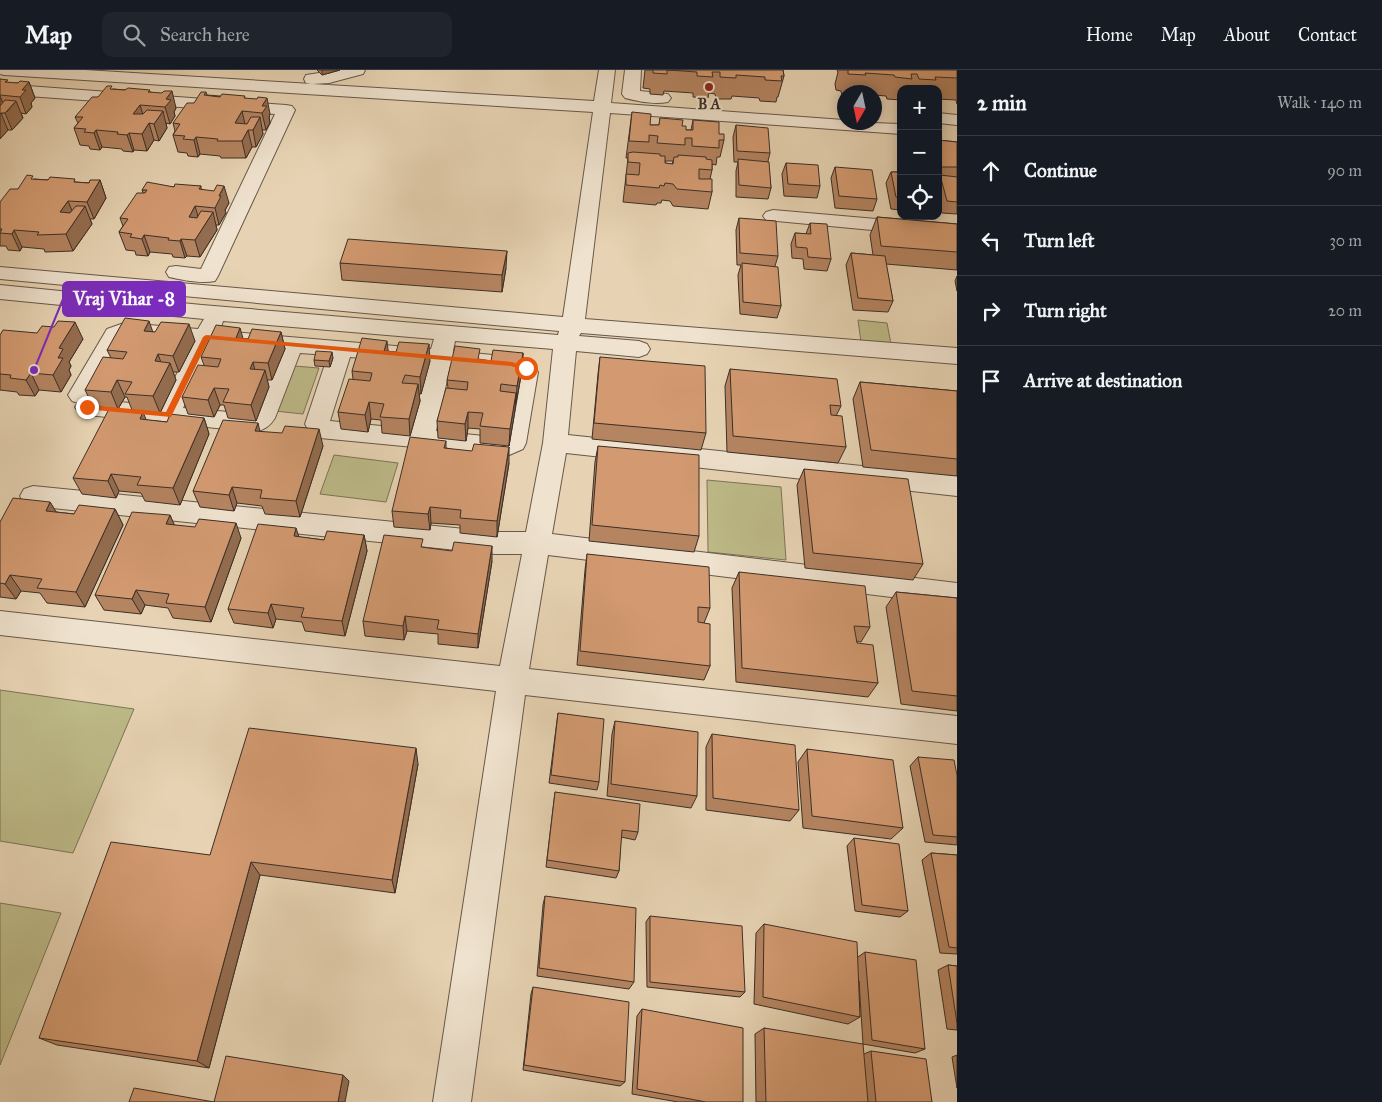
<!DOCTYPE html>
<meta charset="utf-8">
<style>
body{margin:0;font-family:"IM FELL Great Primer",serif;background:#20242c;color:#f1f3f6}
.controls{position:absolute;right:15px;top:15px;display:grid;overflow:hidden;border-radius:10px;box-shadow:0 2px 12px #0003}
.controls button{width:45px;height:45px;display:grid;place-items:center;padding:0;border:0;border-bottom:1px solid #363941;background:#171b24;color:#f1f3f6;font:25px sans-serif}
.compass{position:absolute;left:837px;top:15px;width:45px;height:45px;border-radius:50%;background:#171b24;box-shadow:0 2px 12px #0003;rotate:189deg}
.stop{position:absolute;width:15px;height:15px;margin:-11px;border:4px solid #ea580c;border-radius:50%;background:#fff}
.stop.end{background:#ea580c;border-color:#fff;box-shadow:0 1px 5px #0008}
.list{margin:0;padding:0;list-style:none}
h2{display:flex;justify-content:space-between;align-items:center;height:65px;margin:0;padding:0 20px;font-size:21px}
h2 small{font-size:16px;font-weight:400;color:#9ea1a6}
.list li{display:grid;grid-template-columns:32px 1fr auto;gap:15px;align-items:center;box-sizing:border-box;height:70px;padding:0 20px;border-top:1px solid #363941}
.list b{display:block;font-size:19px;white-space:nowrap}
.list em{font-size:16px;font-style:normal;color:#9ea1a6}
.icon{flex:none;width:28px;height:28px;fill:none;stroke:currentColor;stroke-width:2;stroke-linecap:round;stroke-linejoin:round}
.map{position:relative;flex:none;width:957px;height:1032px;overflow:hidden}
header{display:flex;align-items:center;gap:30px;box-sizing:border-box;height:70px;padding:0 25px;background:#171b24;border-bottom:1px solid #363941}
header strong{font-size:24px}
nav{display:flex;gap:28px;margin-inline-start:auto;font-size:18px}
.search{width:350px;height:45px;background:#20242c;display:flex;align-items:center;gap:12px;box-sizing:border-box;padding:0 18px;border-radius:10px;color:#9ea1a6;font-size:19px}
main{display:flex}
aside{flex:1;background:#171b24}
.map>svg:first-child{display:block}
.green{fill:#bdba88;stroke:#7c7458}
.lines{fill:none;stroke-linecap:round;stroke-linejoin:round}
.minor-casing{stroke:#67584a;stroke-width:2}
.minor{fill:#efe2ce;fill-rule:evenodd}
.wall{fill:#b58461;stroke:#3c2f27;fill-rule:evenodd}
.shaded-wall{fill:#946c4f;stroke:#3c2f27}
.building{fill:#d39a71;stroke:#3c2f27}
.route{fill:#ea580c}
.poi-dot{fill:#8f2418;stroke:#efe2ce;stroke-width:2}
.labels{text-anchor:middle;stroke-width:4;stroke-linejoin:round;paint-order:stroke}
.far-poi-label{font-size:15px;font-weight:bold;fill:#3c2f27;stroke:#efe2ce}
.leader{fill:none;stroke:#7b2cbf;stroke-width:2}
.callout-dot{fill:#7b2cbf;stroke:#efe2ce;stroke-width:2}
.callout{fill:#7b2cbf;stroke:#7b2cbf;stroke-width:2}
.callout-label{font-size:19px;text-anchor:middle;font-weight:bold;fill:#fff}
</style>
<header>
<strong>Map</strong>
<div class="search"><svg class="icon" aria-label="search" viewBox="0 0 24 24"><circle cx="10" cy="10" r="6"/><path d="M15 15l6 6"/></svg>Search here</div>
<nav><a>Home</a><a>Map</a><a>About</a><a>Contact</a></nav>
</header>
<main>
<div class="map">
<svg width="957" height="1032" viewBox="0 0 957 1032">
<rect width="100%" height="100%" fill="#e7d3b3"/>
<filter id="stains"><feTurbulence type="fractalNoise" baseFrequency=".004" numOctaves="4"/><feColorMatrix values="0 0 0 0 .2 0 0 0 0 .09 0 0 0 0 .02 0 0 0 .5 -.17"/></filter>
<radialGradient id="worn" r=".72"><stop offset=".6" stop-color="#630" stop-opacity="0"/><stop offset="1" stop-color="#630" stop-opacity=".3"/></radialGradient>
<path class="green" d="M858 250 887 253 891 274 861 272Z
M282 295 319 298 303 344 265 340Z
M334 385 398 393 386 432 320 424Z
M707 410 781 417 786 490 708 482Z
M0 620 134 639 73 783 0 771Z
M0 833 61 843 0 995Z"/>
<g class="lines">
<defs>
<path id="minor" d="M0 0H85L312 14 306 13 304 9 306 5 339 0H365L363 4 329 13 312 14 594 31 599 0H615L611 33 844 50V52L901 54V64L610 43 585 249 957 278V294L581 263 579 266 639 271 647 274 650 279 647 284 639 287 576 281 568 365 957 406V426L566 383 552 464 957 513V535L548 485 529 599 957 646V674L525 625 471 1032H433L496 621 0 565V541L500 596 522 484H495L33 436 24 433 20 426 24 419 33 416 495 462H526L543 373 553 279 455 271 453 281 522 288 530 291 538 302 526 373 523 379 507 386 320 368 311 365 305 354 328 285 300 283 275 348C270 356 265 359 256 362L87 345 79 343 75 337 78 333 72 331 68 325 107 259 124 253 198 259 204 249 0 229V215L202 235 558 265 559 261 0 209V197L563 247 593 42 4 5 0 4ZM223 251 434 269 431 279 220 261ZM127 267 192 273 161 336 89 329 123 269ZM213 275 278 281 252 344 183 338ZM350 287 427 294 412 359 330 351ZM450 296 515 303 503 368 436 361Z
M625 0H641L640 21 668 24 671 28 668 32C654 35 638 31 625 28L622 24Z
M0 14 286 35 292 36 295 40 218 206 215 211C201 214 183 210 169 207L166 202 169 197 176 196 201 199 275 44 0 24Z
M938 43 957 45V55L938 53Z
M773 140 957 156V168L766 150 763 146 766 142Z"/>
</defs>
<use href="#minor" class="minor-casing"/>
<use href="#minor" class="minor"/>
</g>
<path class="wall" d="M317 0H340L322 5Z
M645 0H783L784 6 778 27H777L776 32 760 31 759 28 732 26 731 29H716L715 24 709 23 708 28 693 27V23L664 21 663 25 650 24V19L643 18Z
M837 0H957V34L956 30 938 29V19H901V30L887 29 886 26 874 25V22H844V26H842L841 21 836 20 835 14 838 2Z
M0 9 9 13H18L29 12 35 28 31 33 32 37 26 44 21 43 23 48 12 60H8L0 69Z
M113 19 151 22 176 38 174 42 175 46 170 54 166 53 167 58 159 71 154 70 147 81 134 80 133 82 123 81 122 79 102 77 100 80 90 79 89 76 80 75 74 58 78 53 75 47 98 27Z
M206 22 207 25 245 28 270 44 269 47 270 53 266 60H262L263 64 256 77H252L246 88H221L220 86 200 84 198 87 188 86 187 83 178 82 173 65 175 61 173 53Z
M632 42 650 55H659L660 48 682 56 686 60H691L693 50 719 64 724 70 720 87H717L716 95 712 94V100L710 109 712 122 708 139 673 136 670 131 662 130 661 133H657L656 135 623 132 628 88H626ZM665 91H673L672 94 665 93Z
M736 55 770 83 768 91 771 118 768 129 736 127V101L738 92H734L733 67Z
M938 70 957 72V144L942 143 938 129Z
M786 93 820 116 817 128 784 126 782 104Z
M835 97 877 129 873 141 835 138 831 108Z
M891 102H901V140L891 139 886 113Z
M34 109 89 113 100 110 106 128 94 149H90L92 154 73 181 45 182 44 179 22 177 20 181 8 180 6 176H0V132L18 119Z
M201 116V119L229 133 225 140 226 143 219 155H216L217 160 200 187 187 186 185 188 173 187 172 184 150 182 148 186 136 185 135 181 126 180 119 162 123 156 120 148 143 123 142 120 174 117Z
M877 147 957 154V200L886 194 893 231 888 242 853 240 846 195 851 183 873 185 870 165Z
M739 148 778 186 775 196 781 236 777 248 740 244 738 205 741 195H737L736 160Z
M810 153 831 189 827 201 804 199 803 189 792 188 791 174 795 163 806 164Z
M340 193 506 198 502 222 342 210Z
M957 206V221L955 211Z
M153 262 195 271 179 302H173L176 310 160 343 132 340 127 327H125L118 339 93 336 85 320 111 288 107 280Z
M281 262 285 279 272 310H267L269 317 256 351 228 348 224 335H220L214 347 188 344 182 327 204 295 201 287 243 269H248Z
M0 265 83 269 69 292 71 296 69 300 71 305 61 322 39 320 35 326 19 325 17 322 0 320Z
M388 281 430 291 421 324H419L420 331 410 366 382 363 381 350 371 349 368 362 341 359 338 342 353 309 352 301Z
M523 283 522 300 509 376 480 373V359L468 358 466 371 438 368 437 351 448 318 447 310 480 290 491 291Z
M600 287 706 363 701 380 592 369 598 304Z
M333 288 330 297 315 296 314 290Z
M730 299 841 336 836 346 846 377 838 393 727 382 725 316Z
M860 312 957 321V406L863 397 853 329Z
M204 348 209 364 180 435 145 431 141 423 119 421 116 428 82 424 73 408 146 350 167 352Z
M260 361 323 376 300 447 265 444 262 436 237 433 234 441 200 437 193 421Z
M446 371V378L509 393 497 467 460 463V455L431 453 430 460 394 457 392 441Z
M598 376 699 466 694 482 589 471 595 392Z
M804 399 923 494 913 510 805 498 797 415Z
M50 432 56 442 74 444 115 439 123 455 85 537 47 533 40 523 21 521 16 529 0 527V452Z
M170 445 174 455 241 468 211 552 173 548 168 538 145 535 141 544 104 540 95 525Z
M364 465 367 481 345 566 305 561 302 552 276 549 273 558 234 553 228 539 299 467 324 470Z
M424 478 492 491 478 578 438 574V564L407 561 404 570 365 566 363 551Z
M587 484 710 538 704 553 710 596 704 610 577 595 585 500Z
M739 502 870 557 861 572 856 571 878 613 868 627 736 612 732 518Z
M896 522 957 528V641L901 634 886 537Z
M558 643 599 712 597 720 549 713Z
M615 651 697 726 691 738 607 726 612 664Z
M712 664 799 740 790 751 706 740V677Z
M807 679 903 758 891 769 803 758 798 692Z
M918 687 957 705V775L925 772 910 696Z
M418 694 395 823 260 805 209 998 57 975 39 968 210 785Z
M555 722 638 762 635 770 621 767 619 801 616 808 546 797Z
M854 768 908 841 900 847 855 841 847 776Z
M931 783 957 785V884L940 883 922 790Z
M545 826 634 912 629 919 537 906 543 835Z
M650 846 745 922 740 927 647 917 646 852Z
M764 854 858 887 865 882 925 979 915 983 863 974 859 911 860 947 848 954 754 934 756 863Z
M948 895 957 896V960L947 959 938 900Z
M533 917 625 1012 620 1016 523 1000 531 924Z
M642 939 743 1032H678L632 1024 637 946Z
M764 958 864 984 871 981 932 1032H756L755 964Z
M957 985V1018L952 987Z"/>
<path class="shaded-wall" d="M322 0H340L322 5Z
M29 12 35 28 31 33 32 37 26 44 20 27 22 20Z
M172 21 176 38 174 42 175 46 170 54 165 37 166 29Z
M0 26 7 42 16 31 23 48 12 60 5 43H1L8 60 0 69Z
M267 28 270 44 269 47 270 53 266 60 262 43V36Z
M140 35 145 51 133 44Z
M163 41 167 58 159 71 154 54Z
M242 41 246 58 235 53Z
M260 47 263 64 256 77 253 60Z
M149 53 154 70 147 81 142 64Z
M96 60 102 77 100 80 94 63Z
M248 60 252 77 246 88 242 71Z
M129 63 134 80 133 82 127 65Z
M196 67 200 84 198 87 194 70Z
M100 110 106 128 94 149 87 132Z
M224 116 229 133 225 140 226 143 219 155 215 138 219 126Z
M68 131 75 148 60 142Z
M85 136 92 154 73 181 66 164Z
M195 136 200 153 189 147Z
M213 142 217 160 200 187 195 170Z
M14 160 22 177 20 181 12 164Z
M144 165 150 182 148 186 142 169Z
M181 169 187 186 185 188 180 171Z
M507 181 506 198 502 222V205Z
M149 251 155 268 144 261Z
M75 252 83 269 69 292 71 296 69 300 71 305 61 322 53 305 58 288 59 278Z
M189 254 195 271 179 302 173 286Z
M240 258 245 275 236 268Z
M281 262 285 279 272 310 268 293Z
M387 271 389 288 384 281Z
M429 274 430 291 421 324 420 307Z
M332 282 333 288 330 297 329 291Z
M523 283 522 300 516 333 517 316Z
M158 284 164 301 155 291Z
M253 292 257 309 250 299Z
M170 293 176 310 160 343 153 326Z
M265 300 269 317 256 351 251 335Z
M31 303 39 320 35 326 26 310Z
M117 310 125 327 118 339 111 322Z
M418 314 420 331 410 366 409 349Z
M214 318 220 335 214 347 208 330Z
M516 323 515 340 509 376 510 359Z
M369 332 371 349 368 362 365 345Z
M143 342 150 359 140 349Z
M468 342V358L466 371 465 354Z
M204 348 209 364 180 435 173 418Z
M258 353 262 370 255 361Z
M319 359 323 376 300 447 296 431Z
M509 377V393L497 467V451Z
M111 404 119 421 116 428 108 411Z
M232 417 237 433 234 441 229 425Z
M50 432 60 448 46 441Z
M430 437 431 453 430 460 428 444Z
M115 439 123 455 85 537 76 522Z
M170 445 177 461 166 454Z
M236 453 241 468 211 552 205 537Z
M296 458 301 473 294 466Z
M364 465 367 481 345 566 342 551Z
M492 476V491L478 578V564Z
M10 505 21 521 16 529 5 514Z
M136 520 145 535 141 544 132 529Z
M271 534 276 549 273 558 268 543Z
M405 546 407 561 404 570 403 556Z
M416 678 418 694 395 823 392 810Z
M251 792 260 805 209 998 197 991Z
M343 1005 349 1011 345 1032H338Z"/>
<path class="building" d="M653 0H667V4L653 3Z
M668 0H783L784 6H781L782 11 765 10V7L736 5V8L720 7V2H712L713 7 697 6V2Z
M848 0H957V8L935 7 936 10 919 9 917 4H911L912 9 895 7 894 5 865 3 866 5 848 4Z
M0 9 8 10 5 12 18 13 20 11 29 12 22 20H26L20 27 0 25Z
M107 16H112L110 19 125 20 128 18 150 20 148 22 162 23 164 21H172L166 29 171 30 165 37 140 35 133 44H143L147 40 163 41 154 54 149 53 142 64 129 63 127 65 117 64 118 62 96 60 94 63 84 62 86 59 74 58 83 47H75L92 27H98Z
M201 22H206L204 25 220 27 222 24 245 26 244 28 257 29 258 27 267 28 262 36H267L262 43 242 41 235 53 247 54 251 47H260L253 60H248L242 71H217L218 69 196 67 194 70 183 69 185 66 173 65 180 54 173 53 187 33H194Z
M5 30 16 31 5 43H1L0 44V36Z
M632 42 651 44 650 55H659L660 48 683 50 682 56H686V60H693V50L719 52V64H724V70H719V78L692 76V68H685V75L657 73 658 66 649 65V72L629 71Z
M736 55 768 58 770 83 737 81Z
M938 70 957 72V97H938Z
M633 82 660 84V86H665V93L673 94 674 87H678V85L706 87V89L712 90V100L699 99V109H712V122L677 119 673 114 665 113 664 116 660 115 659 118 626 115V104L639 105 640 93 628 92V83Z
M738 89 769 92 771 118 739 115Z
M786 93 818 95 820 116 788 114Z
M835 97 872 100 877 129 839 126Z
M891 102H901V128L896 127Z
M27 105 33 106 31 109 48 110 50 107 75 109 74 112 89 113 90 110H100L87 132 68 131 60 142 70 143 76 136H85L66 164 37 165 39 162 14 160 12 164 0 163 2 159H0V132L10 119H18Z
M940 105 957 107V132L947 131Z
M147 112 174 117 175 114 201 116 199 119 214 121 217 115 224 116 219 126H221L215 138 195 136 189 147 197 148 201 141 213 142 195 170 181 169 180 171 168 170 169 168 144 165 142 169 130 167 132 164 119 162 128 149 120 148 137 123H145L147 120H142Z
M877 147 957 154V182L881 176Z
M739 148 776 151 778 186 740 183Z
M810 153 827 154 831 189 808 187 807 178 796 177 795 163 811 164Z
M348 169 507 181 502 205 340 193Z
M851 183 885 186 893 231 858 228Z
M742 193 778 197 781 236 743 232Z
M125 248 149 251 144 261 155 262 161 252 189 254 173 286 158 284 155 291 170 293 153 326 125 324 132 312 117 310 111 322 85 320 103 287 123 289 127 282 107 280Z
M58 251 75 252 59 278 63 279 58 288H63L53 305 31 303 26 310 10 308 11 305 0 304V265L3 260 37 263 42 256 54 257Z
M216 255 240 258 236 268 248 269 252 259 281 262 268 293 253 292 250 299 265 300 251 335 223 332 229 319 214 318 208 330 182 327 198 295 218 297 221 289 201 287Z
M362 268 387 271 384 281 396 282 399 272 429 274 420 307 405 305 402 313 418 314 409 349 380 347 384 334 369 332 365 345 338 342 349 309 370 311 372 303 352 301Z
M455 276 480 279 478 289 491 291 493 280 523 283 517 316 501 314 500 321 516 323 510 359 480 356 483 343 468 342 465 354 437 351 446 318 467 320 468 312 447 310Z
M316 281 332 282 329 291 314 290Z
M600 287 705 296 706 363 594 353Z
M730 299 837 309 841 336 830 335 831 345 842 346 846 377 733 366Z
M860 312 957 321V389L871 380Z
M109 339 143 342 140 349 167 352 170 344 204 348 173 418 137 415 141 407 111 404 108 411 73 408Z
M223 350 258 353 255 361 282 363 285 356 319 359 296 431 260 428 262 420 232 417 229 425 193 421Z
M410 367 446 371 444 378 472 381 474 374 509 377 497 451 460 448 461 440 430 437 428 444 392 441Z
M598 376 699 385V466L592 455Z
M804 399 908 409 923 494 813 483Z
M13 428 50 432 46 441 74 444 79 435 115 439 76 522 37 518 42 509 10 505 5 514 0 513V452Z
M132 442 170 445 166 454 195 457 199 449 236 453 205 537 166 533 169 524 136 520 132 529 95 525Z
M258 454 296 458 294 466 324 470 327 461 364 465 342 551 301 547 304 538 271 534 268 543 228 539Z
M384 465 423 469 421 477 452 481 454 472 492 476 478 564 437 559 439 550 405 546 403 556 363 551Z
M587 484 709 497 710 538 698 537V552L710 554V596L580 581Z
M739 502 865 516 870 557 854 556 857 573 873 575 878 613 742 598Z
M896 522 957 528V626L912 621Z
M558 643 604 649 599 712 551 705Z
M615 651 698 662 697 726 611 714Z
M249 658 416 678 392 810 251 792 197 991 39 968 111 772 210 785Z
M712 664 795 675 799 740 713 728Z
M807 679 893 690 903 758 812 746Z
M918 687 954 690 957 705V767L933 765Z
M555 722 640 734 638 762 622 760 619 801 547 790Z
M854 768 899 774 908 841 862 835Z
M931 783 957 785V878L949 877Z
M545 826 636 838 634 912 539 898Z
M650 846 742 856 745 922 650 912Z
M764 854 857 872 860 947 763 927Z
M865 882 916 890 925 979 872 970Z
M948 895 957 896V953Z
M533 917 629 932 625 1012 524 995Z
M642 939 743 958V1032H706L637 1019Z
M764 958 863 974 868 1032H766Z
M871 981 926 989 932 1032H876Z
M226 986 343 1005 338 1032H129L134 1018 214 1032Z"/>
<path class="route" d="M206 265 512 292 529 298 526 301 511 296 209 269 171 347 84 339 83 337 87 335 166 342 203 267Z"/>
<circle class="poi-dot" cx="709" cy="17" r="5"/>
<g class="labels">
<g class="far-poi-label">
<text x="709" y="39">B A</text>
</g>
</g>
<path class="leader" d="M34 300L63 229"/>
<circle class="callout-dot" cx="34" cy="300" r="5"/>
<rect class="callout" x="63" y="212" width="122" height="34" rx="5"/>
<g class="callout-label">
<text x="124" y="235">Vraj Vihar -8</text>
</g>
<rect width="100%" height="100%" filter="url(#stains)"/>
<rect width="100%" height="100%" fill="url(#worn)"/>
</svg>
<div class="controls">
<button>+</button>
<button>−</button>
<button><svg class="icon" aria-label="locate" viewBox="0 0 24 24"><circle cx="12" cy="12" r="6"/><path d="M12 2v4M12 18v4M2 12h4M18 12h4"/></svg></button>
</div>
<svg class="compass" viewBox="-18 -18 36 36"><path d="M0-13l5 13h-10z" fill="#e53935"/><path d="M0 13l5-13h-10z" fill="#9ea1a6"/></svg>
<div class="stop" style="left:526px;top:298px"></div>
<div class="stop end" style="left:87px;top:337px"></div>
</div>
<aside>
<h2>2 min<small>Walk · 140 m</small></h2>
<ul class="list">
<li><svg class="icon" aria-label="ahead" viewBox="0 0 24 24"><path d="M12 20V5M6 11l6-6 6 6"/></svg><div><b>Continue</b></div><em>90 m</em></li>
<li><svg class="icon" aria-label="left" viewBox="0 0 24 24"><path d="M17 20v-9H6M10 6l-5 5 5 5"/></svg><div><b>Turn left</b></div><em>30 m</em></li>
<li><svg class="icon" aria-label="right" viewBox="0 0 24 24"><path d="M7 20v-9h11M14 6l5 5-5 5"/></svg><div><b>Turn right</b></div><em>20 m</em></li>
<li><svg class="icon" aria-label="arrive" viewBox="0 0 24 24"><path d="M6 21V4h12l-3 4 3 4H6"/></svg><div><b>Arrive at destination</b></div></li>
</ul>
</aside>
</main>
